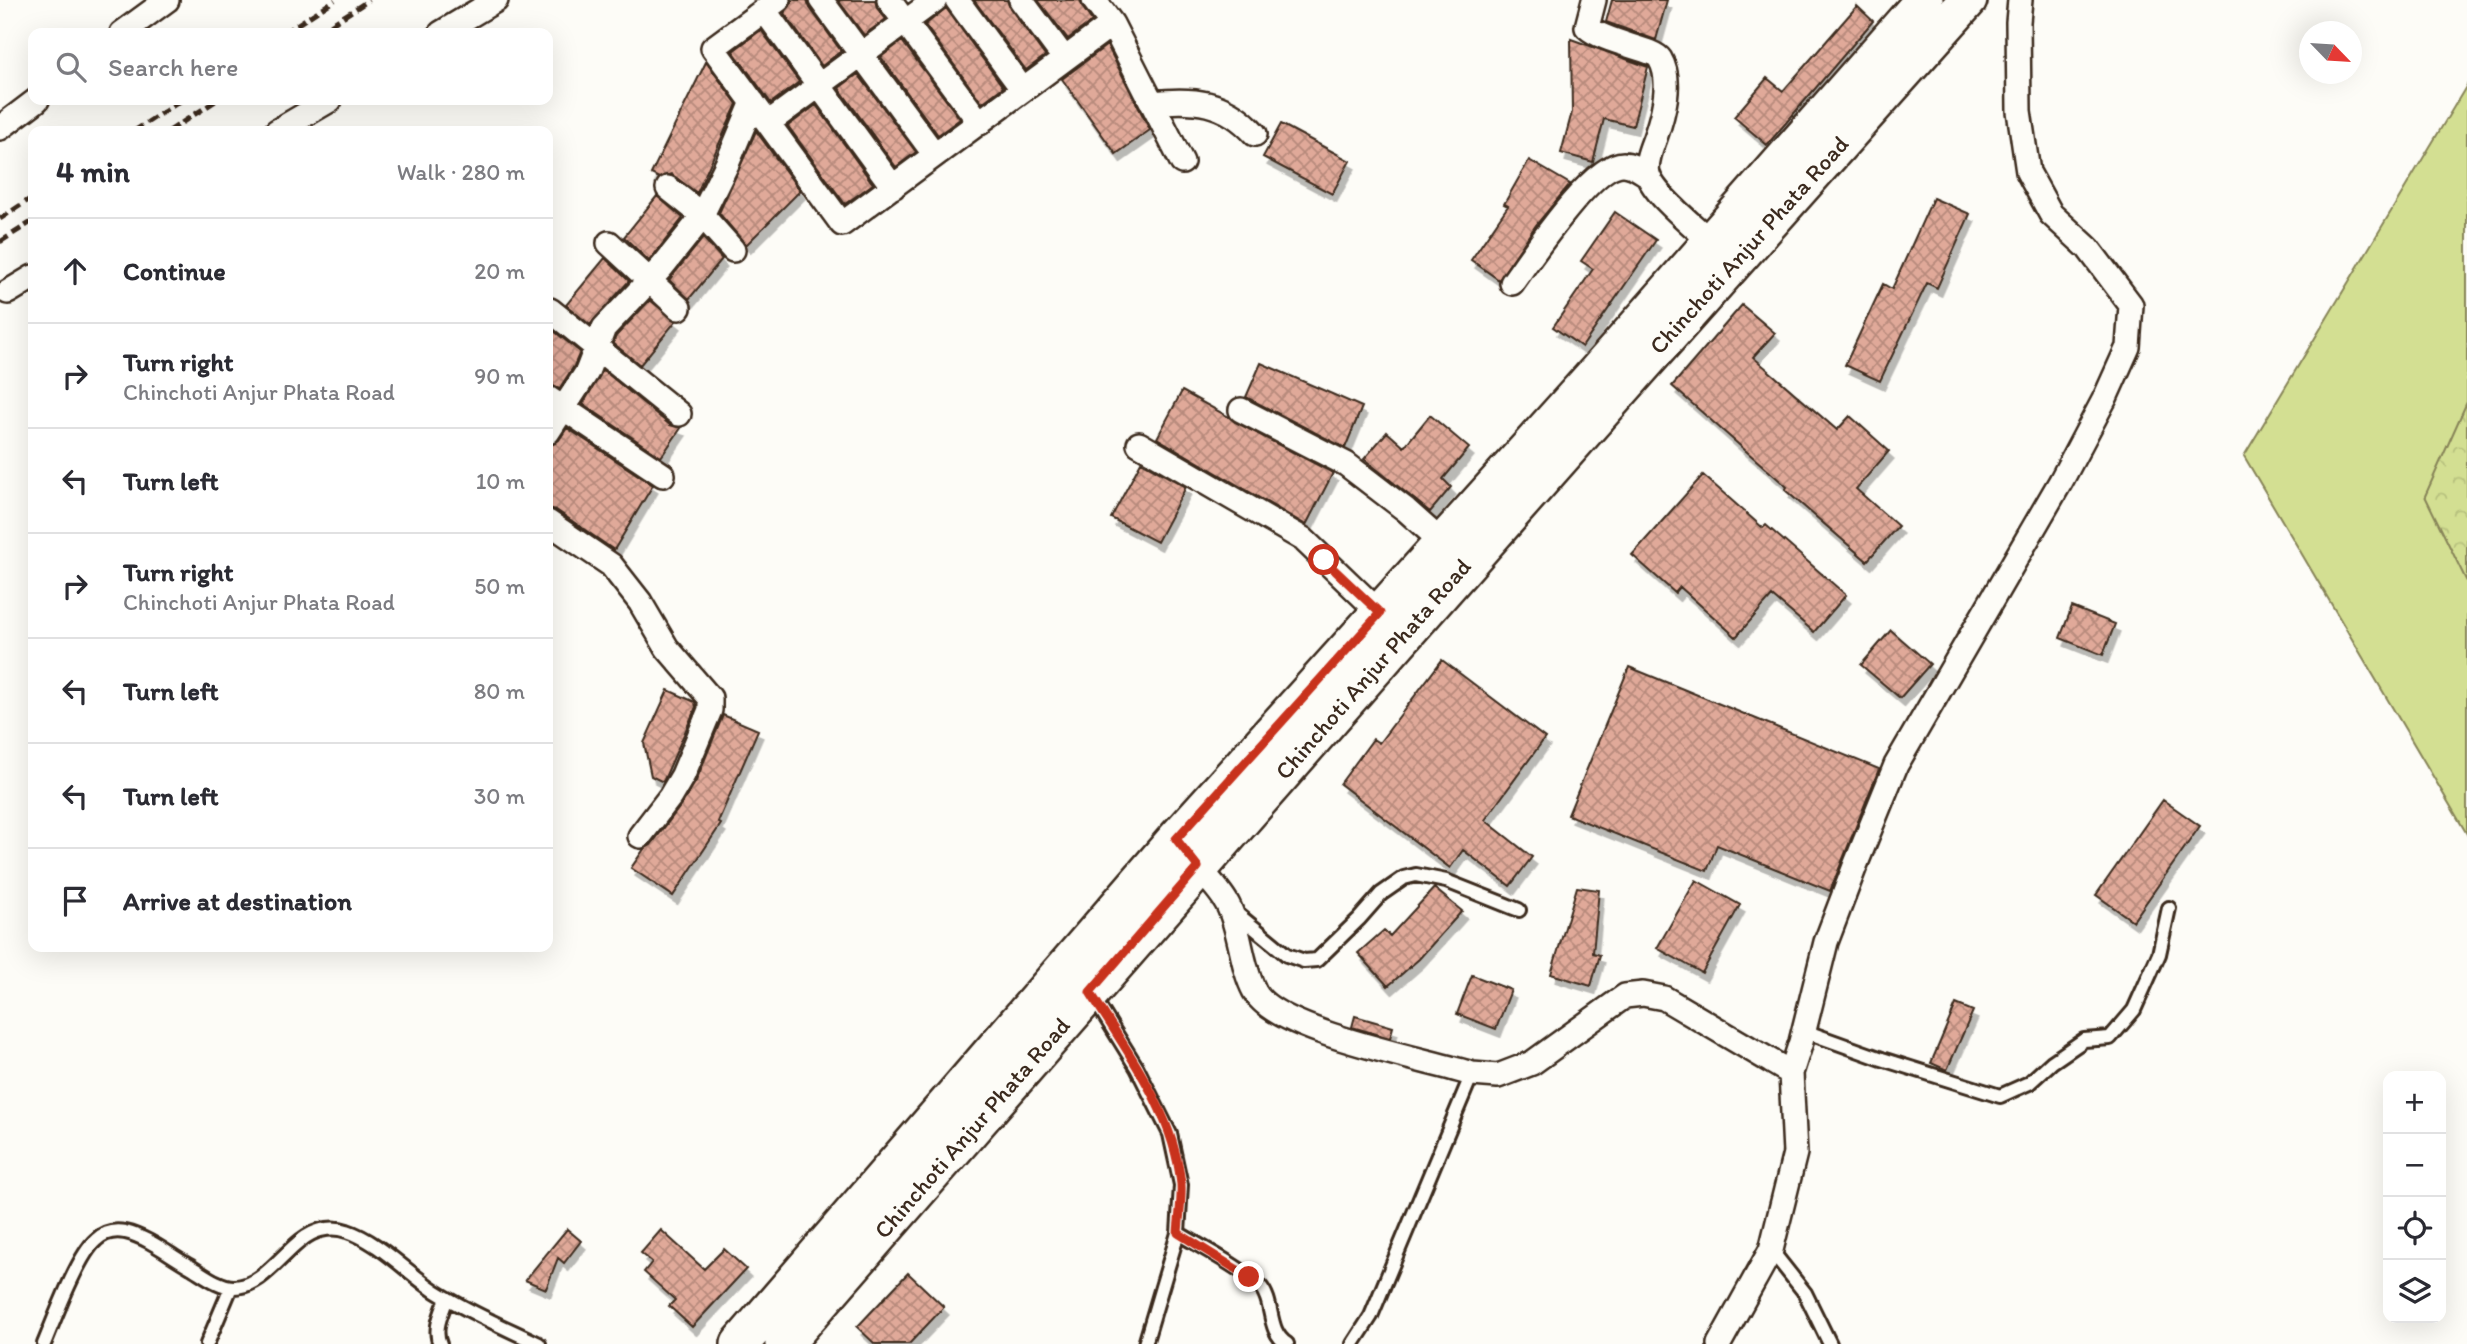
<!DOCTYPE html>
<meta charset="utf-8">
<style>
body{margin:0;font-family:Itim,sans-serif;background:#f7f7f7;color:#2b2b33}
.controls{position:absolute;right:21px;bottom:21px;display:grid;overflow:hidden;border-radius:14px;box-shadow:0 7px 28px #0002}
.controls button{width:63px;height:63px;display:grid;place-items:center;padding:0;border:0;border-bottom:2px solid #e1e1e2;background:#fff;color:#2b2b33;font:35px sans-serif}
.compass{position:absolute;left:2299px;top:21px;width:63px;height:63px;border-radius:50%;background:#fff;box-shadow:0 7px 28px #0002;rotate:115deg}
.stop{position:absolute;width:21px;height:21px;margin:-16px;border:5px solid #c8321e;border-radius:50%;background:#fff}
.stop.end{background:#c8321e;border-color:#fff;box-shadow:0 2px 7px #0008}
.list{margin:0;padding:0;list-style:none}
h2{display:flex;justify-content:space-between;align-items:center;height:91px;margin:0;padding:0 28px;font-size:30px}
h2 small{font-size:23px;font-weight:400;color:#7c7c81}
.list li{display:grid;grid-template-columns:46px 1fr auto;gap:21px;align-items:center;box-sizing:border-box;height:105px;padding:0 28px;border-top:2px solid #e1e1e2}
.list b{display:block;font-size:26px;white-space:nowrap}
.list p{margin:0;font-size:23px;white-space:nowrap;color:#7c7c81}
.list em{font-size:23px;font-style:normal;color:#7c7c81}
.icon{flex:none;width:38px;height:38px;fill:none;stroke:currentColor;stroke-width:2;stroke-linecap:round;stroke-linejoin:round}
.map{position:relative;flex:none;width:2467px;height:1344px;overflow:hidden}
.search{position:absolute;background:#fff;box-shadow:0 7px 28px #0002;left:28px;top:28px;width:525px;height:77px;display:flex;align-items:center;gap:18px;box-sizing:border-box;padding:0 24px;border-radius:14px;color:#7c7c81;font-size:26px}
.panel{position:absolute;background:#fff;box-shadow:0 7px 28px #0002;left:28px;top:126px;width:525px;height:826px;border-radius:14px}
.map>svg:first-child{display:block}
.green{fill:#d3df92;stroke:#878458;stroke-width:2}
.forest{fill:url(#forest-crowns);stroke:#878458;stroke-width:2}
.building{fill:url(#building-cross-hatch);stroke:#3b2a1e;stroke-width:2;filter:url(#shadow)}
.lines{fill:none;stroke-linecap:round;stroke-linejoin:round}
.service-casing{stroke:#3b2a1e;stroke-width:18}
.minor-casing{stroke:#3b2a1e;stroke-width:28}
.primary-casing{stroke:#3b2a1e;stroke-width:42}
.service{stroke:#fdfcf7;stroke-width:12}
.minor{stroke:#fdfcf7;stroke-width:23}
.primary{stroke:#fdfcf7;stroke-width:37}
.rail{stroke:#3b2a1e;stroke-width:5;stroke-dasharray:10 5;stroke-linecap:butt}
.route{stroke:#c8321e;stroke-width:9}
.labels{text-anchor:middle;stroke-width:7;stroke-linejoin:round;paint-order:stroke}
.street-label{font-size:24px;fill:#3b2a1e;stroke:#fdfcf7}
</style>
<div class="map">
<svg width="2467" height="1344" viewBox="0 0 2467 1344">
<defs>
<pattern id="forest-crowns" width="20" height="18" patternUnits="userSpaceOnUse" patternTransform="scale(1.75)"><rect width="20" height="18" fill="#d3df92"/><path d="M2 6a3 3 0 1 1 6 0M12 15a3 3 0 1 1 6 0" fill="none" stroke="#b6c07d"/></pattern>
<pattern id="building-cross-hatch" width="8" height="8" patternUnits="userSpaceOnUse" patternTransform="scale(1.75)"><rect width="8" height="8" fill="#e0a999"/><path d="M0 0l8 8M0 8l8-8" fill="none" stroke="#b78a7c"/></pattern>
<filter id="shadow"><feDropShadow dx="4.5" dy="8" stdDeviation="0" flood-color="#0004"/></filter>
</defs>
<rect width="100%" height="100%" fill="#fdfcf7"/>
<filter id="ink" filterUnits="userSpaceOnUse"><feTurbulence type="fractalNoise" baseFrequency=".0143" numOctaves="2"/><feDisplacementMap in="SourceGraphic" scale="14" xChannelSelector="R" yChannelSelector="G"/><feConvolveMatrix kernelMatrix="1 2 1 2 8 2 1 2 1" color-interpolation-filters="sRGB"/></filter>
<g filter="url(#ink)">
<path class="green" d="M2467 85V834L2244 456Z"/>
<path class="forest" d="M2467 402V582L2425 496Z"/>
<path class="building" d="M792 0H807L810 8 841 51 822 66 784 13 790 6Z
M838 0H875L877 8 886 19 864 35Z
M974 0H1007L1010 8 1045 56 1026 70Z
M1038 0H1080L1083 8 1092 21 1068 39Z
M1612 0H1667L1656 40 1606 22Z
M1857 6 1873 21 1767 145 1734 117 1767 78 1783 91Z
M946 8 1003 87 982 103 925 25Z
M761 30 799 82 771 103 733 51Z
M1571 39 1648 67 1633 126 1604 119 1593 162 1561 153 1572 112Z
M902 41 960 119 938 135 881 57Z
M1107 45 1150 130 1116 154 1062 79Z
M706 62 737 104 697 193 671 174 659 178 651 174Z
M858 74 916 152 896 167 839 88Z
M816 105 873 184 845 204 788 126Z
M1281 124 1350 161 1332 194 1263 157Z
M756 131 800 191 746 245 719 213Z
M1529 160 1570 184 1536 225 1499 280 1471 260 1508 206 1504 204Z
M657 196 683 218 649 261 624 237Z
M1933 198 1970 214 1937 288 1927 283 1880 381 1845 365 1883 284 1892 289Z
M1615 212 1656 240 1582 347 1553 327 1593 269 1581 261Z
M703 238 722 259 689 299 669 280Z
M605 258 629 281 590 325 566 305Z
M650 300 676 321 640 365 613 343 616 336Z
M1742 305 1775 333 1753 357 1837 430 1850 416 1889 451 1856 489 1898 526 1867 561 1785 490 1787 487 1672 386Z
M549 327 580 352 574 366 559 389 548 384Z
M1261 363 1362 407 1345 448 1246 397Z
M603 370 670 425 681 428 661 457 583 404Z
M1182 391 1229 417 1235 422 1333 473 1306 525 1157 438Z
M1430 415 1469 448 1443 479 1451 487 1430 512 1364 459 1387 432 1404 447Z
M567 428 653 485 614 550 556 510 548 508V446L559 440Z
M1141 462 1186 487 1157 542 1111 518Z
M1703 475 1763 528 1766 525 1846 595 1814 632 1772 596 1736 637 1680 587 1675 593 1632 555Z
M2072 607 2115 624 2103 655 2060 638Z
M1891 630 1930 664 1900 698 1861 665Z
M1442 660 1545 738 1485 820 1532 857 1510 886 1463 850 1450 868 1340 784 1373 739 1379 743Z
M1629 667 1879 769 1830 891 1717 845 1707 871 1568 815Z
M668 690 695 702 696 707 663 782 651 776 644 743Z
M723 715 758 730 718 822 721 824 673 896 631 868 644 849 651 845 682 804 696 781Z
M2163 800 2200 826 2133 921 2096 895Z
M1696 880 1740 905 1702 973 1657 948Z
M1577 887 1599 890 1593 953 1600 955 1591 986 1551 974Z
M1434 888 1462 911 1419 959 1388 986 1358 953 1384 930 1390 936Z
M1472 975 1511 990 1496 1029 1457 1014Z
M1956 1004 1973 1011 1947 1070 1931 1063Z
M1355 1016 1393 1027 1390 1038 1352 1027Z
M567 1229 581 1241 564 1263 558 1258 546 1289 525 1280Z
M661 1230 704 1269 724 1249 746 1269 692 1327 669 1306 675 1300 644 1272 652 1262 641 1253Z
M908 1273 944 1307 909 1344H875L857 1327Z"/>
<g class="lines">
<defs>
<path id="service" d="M1235 912 1287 955 1304 961 1317 960 1359 919 1381 894 1404 878 1416 875 1446 881 1519 910
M1092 995 1137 1068 1170 1134 1181 1185 1178 1233 1145 1344
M1804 1031 1882 1059 2000 1096 2029 1083 2052 1062 2084 1040 2110 1038 2134 1010 2159 954 2169 908
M1178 1233C1199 1246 1244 1269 1260 1286 1275 1303 1266 1330 1287 1344
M1771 1250 1805 1293 1830 1344
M44 1344C54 1320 78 1255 96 1240 104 1232 114 1230 125 1232 148 1237 171 1256 191 1267 203 1274 219 1287 234 1287 268 1287 290 1237 321 1230 329 1228 339 1228 347 1231 378 1241 408 1273 435 1291 468 1312 504 1327 539 1344
M207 1344 231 1287
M440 1344C433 1329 442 1313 447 1298
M1353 1344 1371 1316 1472 1074"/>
<path id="minor" d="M778 0 713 48 842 224 1112 24 1094 0
M821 0 935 155
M889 0 980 123
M957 0 1023 90
M1021 0 1064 58
M1594 0 1587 27C1603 42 1654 49 1660 59 1673 81 1663 115 1655 138 1651 149 1645 162 1648 174 1653 194 1694 226 1710 241
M764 10 893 187
M1112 24 1182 162
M122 33 167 0
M441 33 496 0
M1152 103C1193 98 1226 101 1255 134
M768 123 935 0
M0 128 37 100
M277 131 330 100
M668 188 702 215 733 250
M609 243 679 308
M1512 283C1531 257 1592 164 1623 164 1633 164 1640 170 1648 175
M8 292 33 277
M550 310 679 414
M548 398 663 475
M1241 410 1346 464 1406 510 1443 543
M548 432 587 372 604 328 662 267 699 221 727 164 753 102
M1139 444 1303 539 1380 613
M548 522 611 565 640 602 667 648 710 698V710L683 775 670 797 640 836
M1192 859C1203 874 1220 889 1228 905 1241 931 1241 967 1255 992 1277 1032 1425 1059 1472 1074L1498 1076 1532 1063 1625 996 1643 994 1664 998 1791 1073
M1719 1344 1771 1250 1795 1153 1791 1073 1801 1042 1826 942 1855 866 1896 765 2061 481 2105 398 2128 347 2131 305 2088 248 2051 214 2028 172 2019 111 2018 22 2020 0"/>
<path id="primary" d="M740 1344 1176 839 1597 372 1924 0
M784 1344C1176 893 1569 445 1968 0"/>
</defs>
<use href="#service" class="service-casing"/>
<use href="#minor" class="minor-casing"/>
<use href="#primary" class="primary-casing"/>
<use href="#service" class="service"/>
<use href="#minor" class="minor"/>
<use href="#primary" class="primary"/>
<path class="rail" d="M284 33 335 0
M318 33 369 0
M134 131 182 100
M169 131 217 100
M0 219 33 197
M0 242 33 221"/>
</g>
</g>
<g class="lines" filter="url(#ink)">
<path class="route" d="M1249 1277 1178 1233C1179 1217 1182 1200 1181 1184 1174 1113 1127 1051 1090 992L1198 867 1176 839 1380 613 1324 560"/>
</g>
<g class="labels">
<g class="street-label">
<text transform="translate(1749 245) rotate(-48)" y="8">Chinchoti Anjur Phata Road</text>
<text transform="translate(1373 669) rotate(-49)" y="8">Chinchoti Anjur Phata Road</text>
<text transform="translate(972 1128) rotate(-49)" y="8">Chinchoti Anjur Phata Road</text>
</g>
</g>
</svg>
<div class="controls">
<button>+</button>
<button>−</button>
<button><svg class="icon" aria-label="locate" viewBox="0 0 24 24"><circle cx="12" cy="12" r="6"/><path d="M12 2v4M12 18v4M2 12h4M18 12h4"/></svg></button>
<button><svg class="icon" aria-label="layers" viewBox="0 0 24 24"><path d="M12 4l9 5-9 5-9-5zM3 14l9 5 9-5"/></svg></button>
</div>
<svg class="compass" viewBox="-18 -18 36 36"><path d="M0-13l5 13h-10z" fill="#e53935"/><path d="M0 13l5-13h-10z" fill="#7c7c81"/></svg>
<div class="stop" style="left:1324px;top:560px"></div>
<div class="stop end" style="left:1249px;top:1277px"></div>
<div class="search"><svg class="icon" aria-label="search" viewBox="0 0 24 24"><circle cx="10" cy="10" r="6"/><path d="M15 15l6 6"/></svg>Search here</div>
<section class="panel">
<h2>4 min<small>Walk · 280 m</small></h2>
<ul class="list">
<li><svg class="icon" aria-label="ahead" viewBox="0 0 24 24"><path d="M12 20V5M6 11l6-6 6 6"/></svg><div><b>Continue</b></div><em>20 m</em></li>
<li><svg class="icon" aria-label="right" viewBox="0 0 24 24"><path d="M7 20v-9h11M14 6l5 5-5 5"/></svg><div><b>Turn right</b><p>Chinchoti Anjur Phata Road</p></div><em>90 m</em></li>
<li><svg class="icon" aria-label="left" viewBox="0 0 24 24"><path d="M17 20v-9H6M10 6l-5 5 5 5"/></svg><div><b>Turn left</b></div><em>10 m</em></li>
<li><svg class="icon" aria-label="right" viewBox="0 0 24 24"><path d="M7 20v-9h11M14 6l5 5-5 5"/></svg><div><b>Turn right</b><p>Chinchoti Anjur Phata Road</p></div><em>50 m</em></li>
<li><svg class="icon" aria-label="left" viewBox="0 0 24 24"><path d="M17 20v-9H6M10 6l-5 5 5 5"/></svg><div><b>Turn left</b></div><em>80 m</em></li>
<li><svg class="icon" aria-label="left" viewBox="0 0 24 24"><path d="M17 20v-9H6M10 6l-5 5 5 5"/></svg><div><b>Turn left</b></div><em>30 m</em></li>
<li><svg class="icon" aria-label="arrive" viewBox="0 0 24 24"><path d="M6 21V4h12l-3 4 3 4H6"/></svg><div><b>Arrive at destination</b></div></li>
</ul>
</section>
</div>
